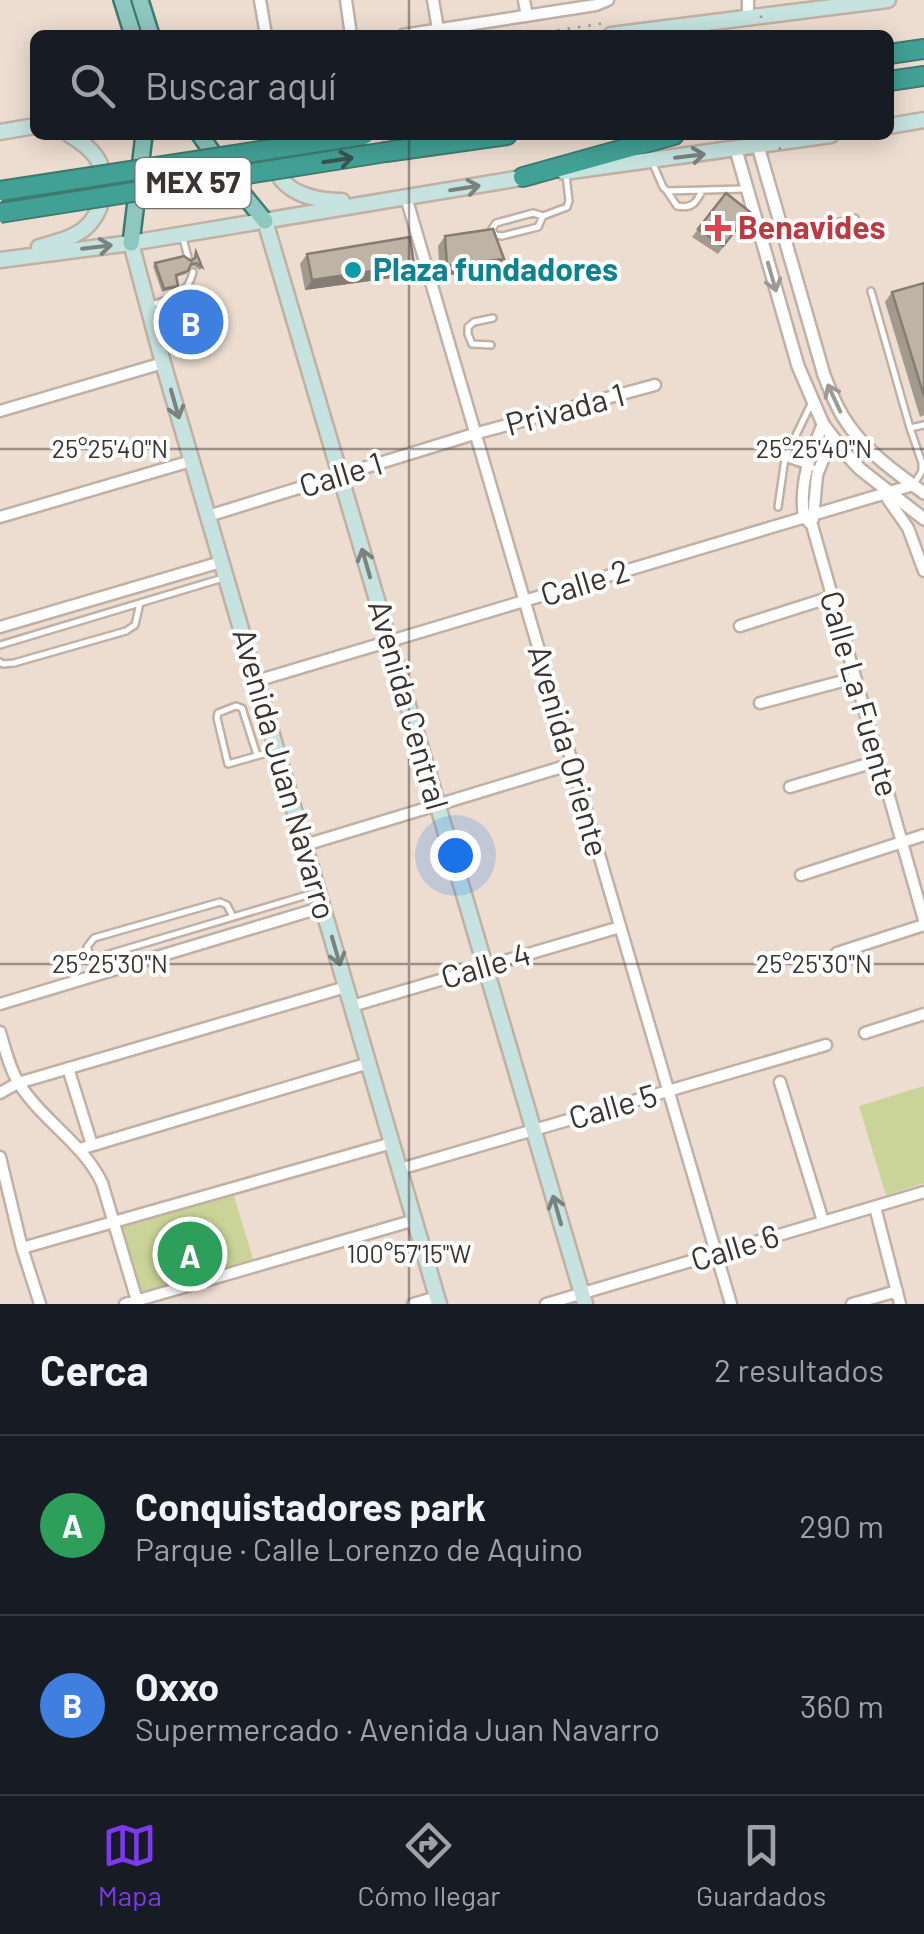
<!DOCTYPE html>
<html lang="es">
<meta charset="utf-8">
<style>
body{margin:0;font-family:Barlow,sans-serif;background:#20242c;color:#f1f3f6}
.you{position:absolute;left:455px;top:855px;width:35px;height:35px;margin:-25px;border:8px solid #fff;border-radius:50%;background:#1a73e8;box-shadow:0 0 0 15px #1a73e833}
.badge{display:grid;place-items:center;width:65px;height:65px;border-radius:50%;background:#7c3aed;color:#fff;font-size:32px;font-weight:700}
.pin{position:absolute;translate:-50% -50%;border:5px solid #fff;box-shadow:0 2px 10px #0006}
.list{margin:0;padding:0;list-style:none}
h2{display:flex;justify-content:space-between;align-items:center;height:130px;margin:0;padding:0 40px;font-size:42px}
h2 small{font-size:32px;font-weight:400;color:#9ea1a6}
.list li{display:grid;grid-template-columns:65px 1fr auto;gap:30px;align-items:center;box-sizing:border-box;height:180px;padding:0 40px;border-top:2px solid #363941}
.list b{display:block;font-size:38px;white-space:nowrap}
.list p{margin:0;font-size:32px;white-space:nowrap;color:#9ea1a6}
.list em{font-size:32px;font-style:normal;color:#9ea1a6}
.icon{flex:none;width:55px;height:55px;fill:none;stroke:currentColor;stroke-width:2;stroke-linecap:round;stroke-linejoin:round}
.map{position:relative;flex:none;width:924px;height:1304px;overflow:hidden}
.search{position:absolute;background:#171b24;box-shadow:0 5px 25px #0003;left:30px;right:30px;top:30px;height:110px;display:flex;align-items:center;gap:25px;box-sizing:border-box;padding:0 35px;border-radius:15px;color:#9ea1a6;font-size:38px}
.sheet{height:490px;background:#171b24}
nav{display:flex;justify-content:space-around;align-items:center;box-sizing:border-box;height:140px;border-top:2px solid #363941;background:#171b24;font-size:28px;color:#9ea1a6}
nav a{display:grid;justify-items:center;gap:5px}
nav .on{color:#7c3aed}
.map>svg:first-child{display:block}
.green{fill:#cbd498}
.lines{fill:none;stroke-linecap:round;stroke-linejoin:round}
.service-casing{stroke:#c0b0a5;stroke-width:10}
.minor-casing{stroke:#c0b0a5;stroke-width:15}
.tertiary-casing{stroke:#c0b0a5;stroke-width:16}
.secondary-casing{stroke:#c0b0a5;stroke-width:19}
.primary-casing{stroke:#3f7a71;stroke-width:20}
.motorway-casing{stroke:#3f7a71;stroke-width:22}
.path{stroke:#a4988f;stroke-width:2.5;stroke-dasharray:2.5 8;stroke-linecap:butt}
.service{stroke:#fff;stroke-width:5}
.minor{stroke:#fff;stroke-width:10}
.tertiary{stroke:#fff;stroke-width:11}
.secondary{stroke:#c6e3df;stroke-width:14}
.primary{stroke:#8ec7bf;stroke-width:15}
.motorway{stroke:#42a195;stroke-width:18}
.motorway-bridge-casing{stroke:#3f7a71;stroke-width:22;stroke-linecap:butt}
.path-bridge{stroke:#a4988f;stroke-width:2.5;stroke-dasharray:2.5 8;stroke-linecap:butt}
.motorway-bridge{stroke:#42a195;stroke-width:18}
.wall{fill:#a39a8d}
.shaded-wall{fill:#857d73}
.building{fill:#beb3a4;stroke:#857d73;stroke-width:2.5}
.oneway{stroke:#79827e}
.oneway2{stroke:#3c544e}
.oneway3{stroke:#9c9997}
.ticks{fill:none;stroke:#3a332f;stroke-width:2.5;stroke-opacity:0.45}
.health-dot{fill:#e0444e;stroke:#fff;stroke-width:4}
.culture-dot{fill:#0f9aa8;stroke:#fff;stroke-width:4}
.labels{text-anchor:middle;stroke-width:8;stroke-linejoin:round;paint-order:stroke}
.shield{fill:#fff;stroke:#75706d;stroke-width:2.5}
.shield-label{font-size:30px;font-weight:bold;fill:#3a332f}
.health-label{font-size:32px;font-weight:bold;fill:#be3a42;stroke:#fff;text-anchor:start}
.culture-label{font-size:32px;font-weight:bold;fill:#0d838f;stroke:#fff;text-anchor:start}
.street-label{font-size:32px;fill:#3a332f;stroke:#fff}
.ticks-label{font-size:25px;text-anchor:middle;fill:#3a332f;stroke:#fff;stroke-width:8;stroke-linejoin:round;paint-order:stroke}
</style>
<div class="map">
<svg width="924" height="1304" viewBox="0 0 924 1304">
<rect width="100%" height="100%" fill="#edddd1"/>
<path class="green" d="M924 1086V1183L886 1195 859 1106Z
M232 1189 255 1266 141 1299 120 1221Z"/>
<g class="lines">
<defs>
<path id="service" d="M653 164 663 187 667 191 744 189
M667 191 677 206C692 209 696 203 702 191
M543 216 538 227 502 236 495 235 492 229 496 223 533 213 543 216 567 207 569 201 566 175
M182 235 188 257
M786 236 855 218
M871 291 910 428 922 463V471L914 484
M151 305C171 299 188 295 193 272
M491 345 472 344 468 334V327L474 322 493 318
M910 428 924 425
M785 458 819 470
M778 507 785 458 812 402
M0 645 223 578
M0 662 3 664 14 663 126 631 135 625 140 603
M257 755 242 708 236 706 218 713 217 718 228 764 274 751
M233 917 227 905 220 902 94 938 87 947 91 957H99C171 936 244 914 317 892"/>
<path id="minor" d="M260 0 266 35
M346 0 351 35
M433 0 438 29
M524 0 527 16
M748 0V19
M403 35 596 5 608 0
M406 197 731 1304
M0 411 163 363
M823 424C810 455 799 483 804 517L812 525 924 920
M885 495 908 528 924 571
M208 516 474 434 655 385
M0 517 191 461
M813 519 817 475 832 437
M740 626 831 597
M0 627 221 562
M256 681 913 485
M760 703 854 678
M790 787 878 761
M305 845 572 764
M801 875 924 835
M837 953 924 925
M0 1004 323 907
M352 1006 620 927
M0 1032C5 1049 10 1070 20 1085 44 1122 83 1143 102 1183L138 1304
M865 1033 924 1014
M68 1068 92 1145
M780 1082 823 1221
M0 1093 18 1083 346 987
M80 1149 369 1063
M0 1157 22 1248 40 1304
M400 1169 826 1045
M875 1207 900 1304
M22 1248 392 1143
M125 1304 415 1220
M413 1304 437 1297
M546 1304 924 1192
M852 1304 897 1291"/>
<path id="tertiary" d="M758 146 824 375C831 393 838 411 850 427 868 453 898 474 924 493
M736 150 798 366 823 424 845 453 860 469 924 519"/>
<path id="secondary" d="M611 35 888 0
M889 126 924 120
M0 132 35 126
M272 135C267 185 298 200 342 201
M564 172 831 135
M265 221 585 1304
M131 243 163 363 439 1304
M39 247C54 243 71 239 84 229 102 214 110 184 99 162 93 150 81 142 70 135
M0 260 131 243 533 176"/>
<path id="primary" d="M122 0 133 35
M140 0 151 35
M200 135 237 187 265 221
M131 243 144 135"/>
<path id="motorway" d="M889 54 924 49
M889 81 924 76
M386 152 507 135
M523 177 674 135"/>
</defs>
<use href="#service" class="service-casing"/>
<use href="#minor" class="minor-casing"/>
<use href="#tertiary" class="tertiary-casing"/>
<use href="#secondary" class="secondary-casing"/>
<use href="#primary" class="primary-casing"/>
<use href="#motorway" class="motorway-casing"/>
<path class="path" d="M526 35 606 23"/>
<use href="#service" class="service"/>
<use href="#minor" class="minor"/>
<use href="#tertiary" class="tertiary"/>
<use href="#secondary" class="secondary"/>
<use href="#primary" class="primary"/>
<use href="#motorway" class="motorway"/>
<defs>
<path id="motorway-bridge" d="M0 191 364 135
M0 213 386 152"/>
</defs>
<use href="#motorway-bridge" class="motorway-bridge-casing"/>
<path class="path-bridge" d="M761 18V8
M778 137 780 150"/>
<use href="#motorway-bridge" class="motorway-bridge"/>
</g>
<path class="wall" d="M726 193 750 212 718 254 692 237Z
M445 236 504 259 496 270 440 276 438 246Z
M196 252 202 267 200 270 194 266 190 267 186 274 176 277 178 286 176 288 162 292 153 266 155 263 191 261 193 259Z
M307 254 406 276 305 290 300 264Z
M924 283V415L920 417 885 302 892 292Z
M176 306 218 323 213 331 177 341 170 313Z"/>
<path class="shaded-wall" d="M504 259 496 270 440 276 447 266Z
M414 265 406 276 305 290 312 280Z
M218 323 213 331 177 341 183 333Z"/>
<path class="building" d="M726 193 750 212 723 246 698 229Z
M493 229 504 259 447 266 445 236Z
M410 237 414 265 312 280 307 254Z
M196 252 202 267 196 263 191 264 188 271 176 275 178 286 164 289 155 263 184 256 191 261 195 258Z
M924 283V396L892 292Z
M211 297 218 323 183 333 176 306Z"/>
<defs><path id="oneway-shaft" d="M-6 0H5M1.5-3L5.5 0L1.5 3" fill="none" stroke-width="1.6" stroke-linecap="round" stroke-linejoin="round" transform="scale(2.5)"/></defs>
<g class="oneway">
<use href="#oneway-shaft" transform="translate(690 156) rotate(-7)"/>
<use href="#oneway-shaft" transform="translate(465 188) rotate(-9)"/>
<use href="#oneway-shaft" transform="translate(97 247) rotate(-7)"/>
<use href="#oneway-shaft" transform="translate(175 404) rotate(74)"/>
<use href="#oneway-shaft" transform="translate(366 563) rotate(-106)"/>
<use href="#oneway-shaft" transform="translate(336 951) rotate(74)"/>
<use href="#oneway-shaft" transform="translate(557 1210) rotate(-106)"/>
</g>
<use class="oneway2" href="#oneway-shaft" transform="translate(338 160) rotate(-9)"/>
<g class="oneway3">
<use href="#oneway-shaft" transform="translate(772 277) rotate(74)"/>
<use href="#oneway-shaft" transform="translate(834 398) rotate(-115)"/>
</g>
<path class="ticks" d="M409 0V35M409 135V1304M0 449H924M0 964H924"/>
<path class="health-dot" d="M713 213h10v10h10v10h-10v10h-10v-10h-10v-10h10z"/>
<circle class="culture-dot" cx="353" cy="270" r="10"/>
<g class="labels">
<rect class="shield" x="135.5" y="158" width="115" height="50" rx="8"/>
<g class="shield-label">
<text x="193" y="193">MEX 57</text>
</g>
<g class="health-label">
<text x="738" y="239">Benavides</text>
</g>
<g class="culture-label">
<text x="373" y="281">Plaza fundadores</text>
</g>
<g class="street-label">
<text transform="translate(565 410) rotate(-15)" y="11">Privada 1</text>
<text transform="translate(341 475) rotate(-17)" y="11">Calle 1</text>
<text transform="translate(585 583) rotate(-17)" y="11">Calle 2</text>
<text transform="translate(859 694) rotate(74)" y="11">Calle La Fuente</text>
<text transform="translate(408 705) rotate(74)" y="11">Avenida Central</text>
<text transform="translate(568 751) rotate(74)" y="11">Avenida Oriente</text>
<text transform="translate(284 774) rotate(74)" y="11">Avenida Juan Navarro</text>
<text transform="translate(486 966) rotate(-16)" y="11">Calle 4</text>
<text transform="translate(613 1107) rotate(-16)" y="11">Calle 5</text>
<text transform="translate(735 1248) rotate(-17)" y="11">Calle 6</text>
</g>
</g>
<g class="ticks-label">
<text x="110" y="458">25°25'40"N</text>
<text x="814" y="458">25°25'40"N</text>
<text x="110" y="973">25°25'30"N</text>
<text x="814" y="973">25°25'30"N</text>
<text x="409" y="1263">100°57'15"W</text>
</g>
</svg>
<div class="you"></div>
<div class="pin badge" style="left:190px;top:1254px;background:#2e9e5b">A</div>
<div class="pin badge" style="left:191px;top:322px;background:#3f7fe0">B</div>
<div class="search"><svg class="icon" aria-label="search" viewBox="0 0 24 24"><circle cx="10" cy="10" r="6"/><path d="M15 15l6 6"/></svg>Buscar aquí</div>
</div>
<section class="sheet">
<h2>Cerca<small>2 resultados</small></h2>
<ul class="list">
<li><span class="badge" style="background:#2e9e5b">A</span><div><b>Conquistadores park</b><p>Parque · Calle Lorenzo de Aquino</p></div><em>290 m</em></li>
<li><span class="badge" style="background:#3f7fe0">B</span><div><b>Oxxo</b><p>Supermercado · Avenida Juan Navarro</p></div><em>360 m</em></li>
</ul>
</section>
<nav>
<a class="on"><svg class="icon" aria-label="map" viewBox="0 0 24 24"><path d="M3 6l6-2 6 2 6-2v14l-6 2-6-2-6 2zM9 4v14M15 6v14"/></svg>Mapa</a>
<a><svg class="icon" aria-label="directions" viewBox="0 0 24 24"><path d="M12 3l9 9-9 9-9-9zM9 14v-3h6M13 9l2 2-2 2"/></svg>Cómo llegar</a>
<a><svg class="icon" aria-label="saved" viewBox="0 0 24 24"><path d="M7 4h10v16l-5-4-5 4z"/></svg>Guardados</a>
</nav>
